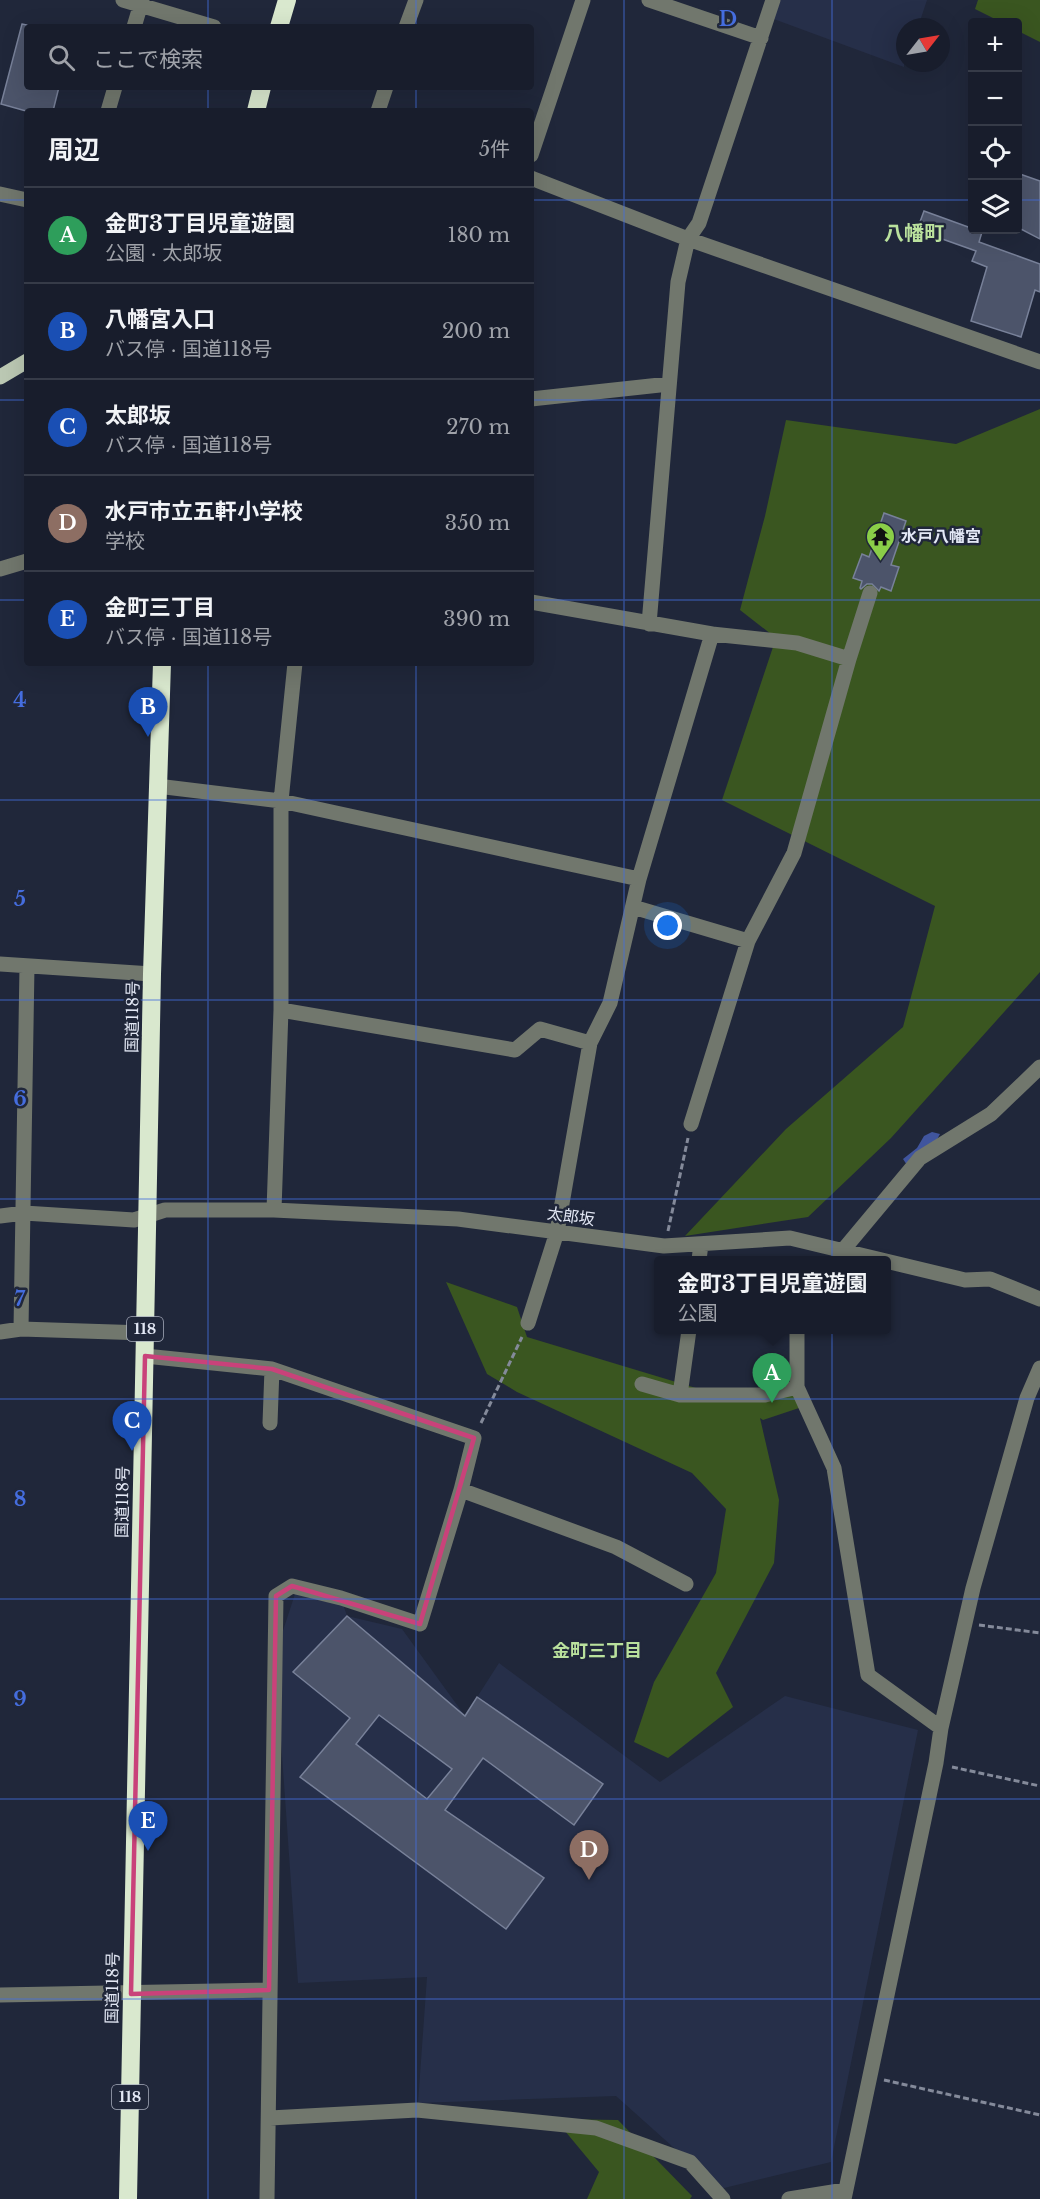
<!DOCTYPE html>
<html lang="ja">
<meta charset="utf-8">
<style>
body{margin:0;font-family:"Libre Baskerville","Noto Sans JP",serif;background:#212634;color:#f1f3f6}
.controls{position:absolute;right:18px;top:18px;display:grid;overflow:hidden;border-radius:6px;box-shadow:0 6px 24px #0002}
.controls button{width:54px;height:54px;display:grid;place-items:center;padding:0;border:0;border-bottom:2px solid #363b48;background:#181d2c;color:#f1f3f6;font:30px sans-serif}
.compass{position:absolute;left:896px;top:18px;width:54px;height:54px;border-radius:50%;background:#181d2c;box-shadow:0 6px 24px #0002;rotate:59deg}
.you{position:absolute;left:668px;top:926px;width:21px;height:21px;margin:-15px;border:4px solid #fff;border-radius:50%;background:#1a73e8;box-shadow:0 0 0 9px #1a73e833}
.badge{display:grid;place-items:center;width:39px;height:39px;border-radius:50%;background:#8ace48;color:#fff;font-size:20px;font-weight:700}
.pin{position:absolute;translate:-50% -50px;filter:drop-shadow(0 2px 3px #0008)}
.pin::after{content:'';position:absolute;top:32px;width:21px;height:18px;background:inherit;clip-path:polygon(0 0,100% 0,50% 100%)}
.popup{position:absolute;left:654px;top:1256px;width:237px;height:78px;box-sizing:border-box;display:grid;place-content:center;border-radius:6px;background:#181d2c;filter:drop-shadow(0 2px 4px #0005);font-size:20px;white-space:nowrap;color:#9fa2a9}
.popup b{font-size:22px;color:#f1f3f6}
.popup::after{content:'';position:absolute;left:50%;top:100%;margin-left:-12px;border:12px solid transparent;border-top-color:#181d2c}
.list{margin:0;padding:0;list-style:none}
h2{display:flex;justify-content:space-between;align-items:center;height:78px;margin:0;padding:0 24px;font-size:26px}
h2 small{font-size:20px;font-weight:400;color:#9fa2a9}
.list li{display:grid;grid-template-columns:39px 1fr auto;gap:18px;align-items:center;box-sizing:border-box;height:96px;padding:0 24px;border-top:2px solid #363b48}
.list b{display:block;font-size:22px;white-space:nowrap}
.list p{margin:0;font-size:20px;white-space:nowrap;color:#9fa2a9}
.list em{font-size:20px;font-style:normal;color:#9fa2a9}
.icon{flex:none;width:33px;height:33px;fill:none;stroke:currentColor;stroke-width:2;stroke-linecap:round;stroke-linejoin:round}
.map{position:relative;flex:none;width:1040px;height:2199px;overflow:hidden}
.search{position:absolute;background:#181d2c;box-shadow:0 6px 24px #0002;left:24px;top:24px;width:510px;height:66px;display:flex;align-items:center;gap:15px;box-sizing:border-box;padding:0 21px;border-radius:6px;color:#9fa2a9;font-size:22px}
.panel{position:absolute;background:#181d2c;box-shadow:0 6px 24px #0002;left:24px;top:108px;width:510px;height:558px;border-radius:6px}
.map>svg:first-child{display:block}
.built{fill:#262f49}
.green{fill:#3a5620}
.water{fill:#40559e}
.building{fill:#4c546a;stroke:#788199;stroke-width:1.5;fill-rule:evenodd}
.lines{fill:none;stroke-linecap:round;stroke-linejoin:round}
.path{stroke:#848a9a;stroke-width:3;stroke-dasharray:6 3;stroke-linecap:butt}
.minor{stroke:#71776d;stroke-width:15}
.major{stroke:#bbc8b3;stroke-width:15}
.highway{stroke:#d9e8ce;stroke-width:18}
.marked{fill:none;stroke:#c9427a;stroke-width:4.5;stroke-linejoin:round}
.grid{fill:none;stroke:#456dde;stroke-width:1.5;stroke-opacity:0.55}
.labels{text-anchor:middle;stroke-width:5;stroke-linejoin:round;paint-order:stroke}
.shield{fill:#20273a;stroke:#a8aebd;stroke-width:1.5}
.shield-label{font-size:15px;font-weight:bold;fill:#e3e8f5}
.poi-label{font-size:16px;font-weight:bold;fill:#e3e8f5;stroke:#20273a;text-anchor:start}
.street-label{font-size:16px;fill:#e3e8f5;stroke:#20273a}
.neighbourhood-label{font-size:18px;font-weight:bold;fill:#bae19d;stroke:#20273a}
.quarter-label{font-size:20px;font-weight:bold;fill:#bae19d;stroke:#20273a}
.grid-label{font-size:20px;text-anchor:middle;font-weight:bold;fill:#456dde;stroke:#20273a;stroke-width:5;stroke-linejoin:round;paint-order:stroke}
</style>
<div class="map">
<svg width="1040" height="2199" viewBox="0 0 1040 2199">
<rect width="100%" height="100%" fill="#20273a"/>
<path class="built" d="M777 0H927L918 27H905L904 67 771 18Z
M296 1591 341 1598 347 1616 402 1629 465 1716 499 1663 660 1782 785 1696 918 1730 831 2162 720 2189 616 2096 418 2103 427 1977 298 1983 275 1655Z"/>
<path class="green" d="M978 0H1040V42L1018 31V22H1001L975 9Z
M1040 409V972L891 1138 808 1217 685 1236 786 1129 903 1027 935 906 722 800 776 638 740 610 765 516 786 420 956 444Z
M446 1282 517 1307 527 1337 739 1401 796 1389 802 1407 763 1420 760 1418 779 1500 774 1563 716 1673 733 1707 668 1758 634 1742 654 1682 716 1573 726 1509 692 1473 517 1392 487 1374Z
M555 2119 618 2120 692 2196 690 2199H587L599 2172Z"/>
<path class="water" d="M932 1132 940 1134 934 1145 907 1165 903 1159 917 1148 924 1136Z"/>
<path class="building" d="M22 24 27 25V87H59L53 111H26L1 104Z
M1017 173 1040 181V239L1017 227Z
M924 211 982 232 979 242 1040 264V292L1035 290 1021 337 971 321 987 267 972 261 976 251 917 230Z
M884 513 906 521 891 565 899 567 891 591 881 587 879 591 872 584H867L861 589 860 588 862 581 853 578 862 554 869 557Z
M347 1616 465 1716 477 1697 603 1784 574 1825 483 1758 445 1810 544 1878 506 1929 300 1777 350 1718 293 1672ZM379 1715 452 1769 427 1799 356 1744Z"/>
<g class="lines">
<path class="path" d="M668 1231 688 1138
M481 1423 522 1337
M979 1625 1040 1633
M952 1767 1040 1786
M884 2080 1040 2115"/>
<path class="minor" d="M123 0 214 27
M649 0 761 38
M134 27 142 0
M406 27 416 0
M108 111 115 87
M378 111 386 87
M531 155 583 0
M531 178 688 239 1040 362
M0 194 27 200
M531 399 669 384
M0 569 27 561
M649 624 678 282 688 239 699 223 773 0
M712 634 797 643 849 659
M157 786 281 801 639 879 712 634 531 602
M633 907 748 941
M0 964 152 974
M281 1010 515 1050 540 1029 590 1043
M691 1124 748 941 794 853 849 659 870 593
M274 1210 281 1010V801L295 663
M0 1216 24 1213 134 1220 165 1210H274L458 1219 664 1246 790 1238 965 1280 990 1279 1040 1299
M699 1260 701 1244
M838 1260 844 1249 920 1158 991 1114 1040 1067
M528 1323 557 1232 590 1043 610 1003 639 879
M21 1329 27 966
M797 1330V1387L834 1468 868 1675 941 1728
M0 1332 21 1329 145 1333
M145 1356 272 1369 474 1438 461 1490 420 1624 341 1598 292 1586 276 1596 267 2199
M642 1384 680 1395H765L797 1387
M680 1395 689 1330
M270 1423 272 1369
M461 1490 616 1547 686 1584
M0 1995 269 1990
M270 2118 417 2110 596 2128 690 2162 723 2199
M789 2199 845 2190
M844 2199 936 1763 941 1728 973 1588 1027 1398 1040 1368"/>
<path class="major" d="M0 377 27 361"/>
<path class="highway" d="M279 27 287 0
M256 111 262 87
M128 2199 152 974 162 663"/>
</g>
<path class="marked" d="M145 1356 272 1369 474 1438 420 1624 292 1586 276 1596 269 1990 131 1994Z"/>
<path class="grid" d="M208 0V27M416 0V27M624 0V2199M832 0V2199M208 87V111M416 87V111M0 200H27M531 200H972M1018 200H1040M0 400H27M531 400H1040M0 600H27M531 600H1040M208 663V2199M416 663V2199M0 800H1040M0 1000H1040M0 1199H1040M0 1399H1040M0 1599H1040M0 1799H1040M0 1999H1040"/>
<defs>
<symbol id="temple-pin" viewBox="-11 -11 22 30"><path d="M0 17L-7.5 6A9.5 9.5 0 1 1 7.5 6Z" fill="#8ace48" stroke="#20273a"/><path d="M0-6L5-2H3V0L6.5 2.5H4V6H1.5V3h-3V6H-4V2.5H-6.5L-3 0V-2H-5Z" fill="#111"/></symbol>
</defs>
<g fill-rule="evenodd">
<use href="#temple-pin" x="864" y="520" width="33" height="45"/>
</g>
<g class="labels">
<g class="shield">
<rect x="127" y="1317" width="36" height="24" rx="4.5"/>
<rect x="112" y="2085" width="36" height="24" rx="4.5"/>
</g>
<g class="shield-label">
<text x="145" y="1334">118</text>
<text x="130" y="2102">118</text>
</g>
<g class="poi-label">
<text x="901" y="542">水戸八幡宮</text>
</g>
<g class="street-label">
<text transform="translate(132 1017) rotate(-89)" y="6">国道118号</text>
<text transform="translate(571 1216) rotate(8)" y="6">太郎坂</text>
<text transform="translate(122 1502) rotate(-89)" y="6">国道118号</text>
<text transform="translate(112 1988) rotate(-89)" y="6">国道118号</text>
</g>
<g class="neighbourhood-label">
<text x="597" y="1657">金町三丁目</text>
</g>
<g class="quarter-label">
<text x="914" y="240">八幡町</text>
</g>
</g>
<g class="grid-label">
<text x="728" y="26">D</text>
<text x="20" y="707">4</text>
<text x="20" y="906">5</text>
<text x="20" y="1106">6</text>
<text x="20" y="1306">7</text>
<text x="20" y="1506">8</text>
<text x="20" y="1706">9</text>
</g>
</svg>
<div class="controls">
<button>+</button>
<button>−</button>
<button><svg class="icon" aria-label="locate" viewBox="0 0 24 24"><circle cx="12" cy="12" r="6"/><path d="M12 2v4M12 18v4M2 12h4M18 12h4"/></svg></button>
<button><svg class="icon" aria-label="layers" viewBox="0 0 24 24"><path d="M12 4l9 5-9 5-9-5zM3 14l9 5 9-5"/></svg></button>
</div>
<svg class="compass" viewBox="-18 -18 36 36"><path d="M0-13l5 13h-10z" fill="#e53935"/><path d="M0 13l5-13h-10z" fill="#9fa2a9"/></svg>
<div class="you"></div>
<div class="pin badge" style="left:772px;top:1403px;background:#2e9e5b">A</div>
<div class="popup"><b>金町3丁目児童遊園</b>公園</div>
<div class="pin badge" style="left:148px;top:737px;background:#1a4fb4">B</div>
<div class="pin badge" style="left:132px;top:1451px;background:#1a4fb4">C</div>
<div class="pin badge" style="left:589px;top:1880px;background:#8d6e63">D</div>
<div class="pin badge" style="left:148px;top:1851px;background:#1a4fb4">E</div>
<div class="search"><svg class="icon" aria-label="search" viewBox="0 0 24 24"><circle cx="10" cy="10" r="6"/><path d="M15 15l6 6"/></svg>ここで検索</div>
<section class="panel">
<h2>周辺<small>5件</small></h2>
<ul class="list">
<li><span class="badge" style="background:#2e9e5b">A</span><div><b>金町3丁目児童遊園</b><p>公園 · 太郎坂</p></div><em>180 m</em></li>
<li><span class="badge" style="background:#1a4fb4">B</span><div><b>八幡宮入口</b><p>バス停 · 国道118号</p></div><em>200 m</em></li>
<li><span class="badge" style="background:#1a4fb4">C</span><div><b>太郎坂</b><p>バス停 · 国道118号</p></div><em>270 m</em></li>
<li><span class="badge" style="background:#8d6e63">D</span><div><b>水戸市立五軒小学校</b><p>学校</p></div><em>350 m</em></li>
<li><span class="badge" style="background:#1a4fb4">E</span><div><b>金町三丁目</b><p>バス停 · 国道118号</p></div><em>390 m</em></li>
</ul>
</section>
</div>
